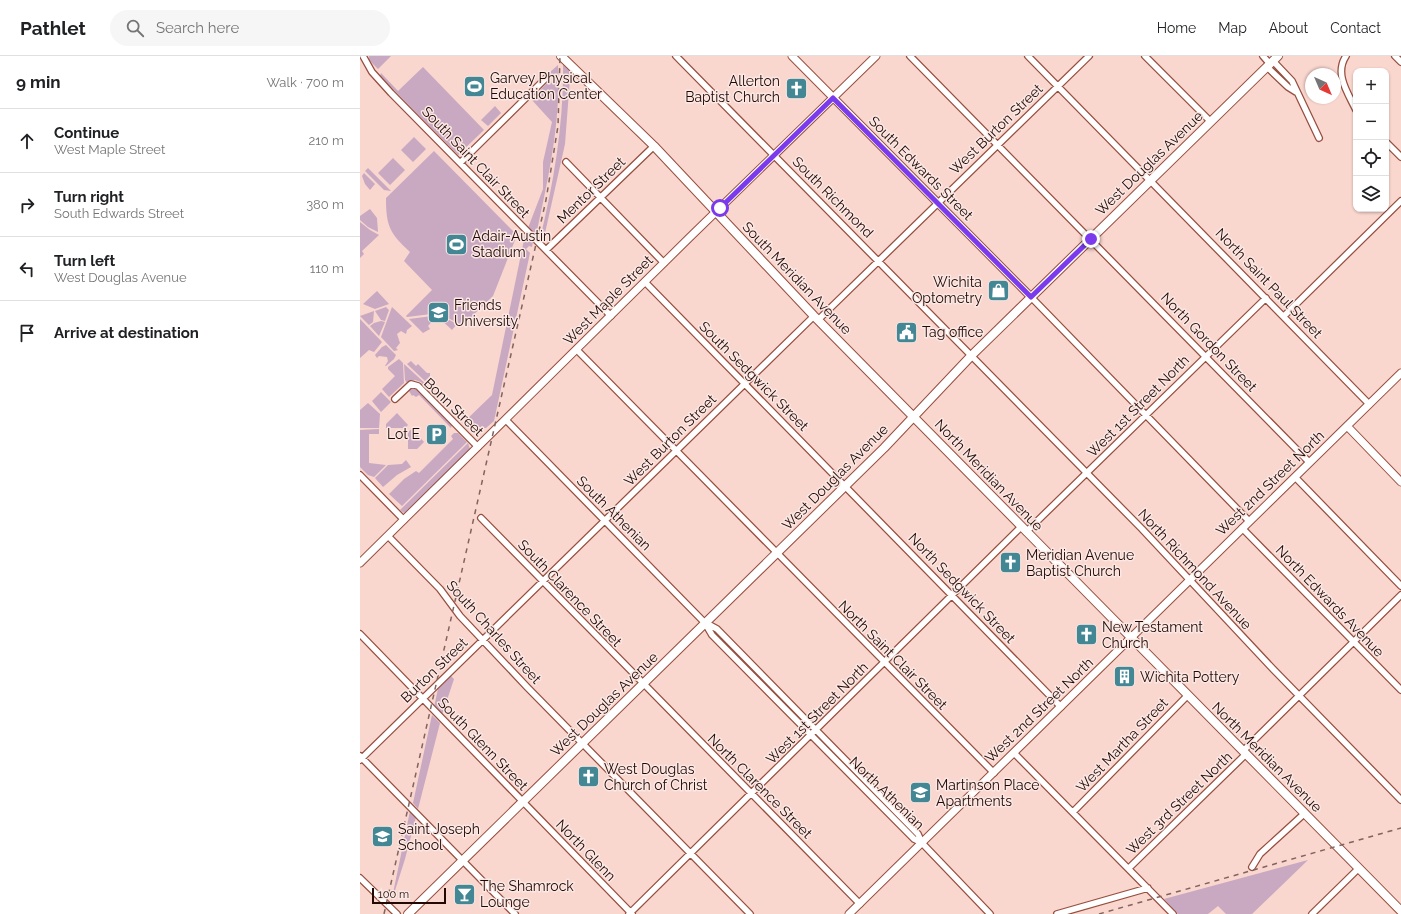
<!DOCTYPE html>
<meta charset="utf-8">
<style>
body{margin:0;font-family:Raleway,sans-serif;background:#f6f6f6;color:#202124}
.controls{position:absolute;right:12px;top:12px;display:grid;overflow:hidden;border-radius:8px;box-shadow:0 1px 3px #0004}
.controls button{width:36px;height:36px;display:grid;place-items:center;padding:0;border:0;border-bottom:1px solid #e0e0e0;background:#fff;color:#202124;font:20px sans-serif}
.compass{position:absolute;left:945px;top:12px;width:36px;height:36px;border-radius:50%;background:#fff;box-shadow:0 1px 3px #0004;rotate:136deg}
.scale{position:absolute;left:12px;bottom:10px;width:74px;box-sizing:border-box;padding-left:4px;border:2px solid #230703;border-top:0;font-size:11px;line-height:14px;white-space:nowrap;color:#230703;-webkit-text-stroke:3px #fae8e4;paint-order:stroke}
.stop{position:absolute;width:12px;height:12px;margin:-9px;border:3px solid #7c3aed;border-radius:50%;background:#fff}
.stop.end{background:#7c3aed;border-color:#fff;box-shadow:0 1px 4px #0008}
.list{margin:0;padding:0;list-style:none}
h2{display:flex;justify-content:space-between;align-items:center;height:52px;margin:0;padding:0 16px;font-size:17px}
h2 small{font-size:13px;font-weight:400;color:#757577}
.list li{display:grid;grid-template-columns:26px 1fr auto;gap:12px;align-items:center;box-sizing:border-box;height:64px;padding:0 16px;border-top:1px solid #e0e0e0}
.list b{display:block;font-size:15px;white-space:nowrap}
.list p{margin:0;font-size:13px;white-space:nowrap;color:#757577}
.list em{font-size:13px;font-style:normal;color:#757577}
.icon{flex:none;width:22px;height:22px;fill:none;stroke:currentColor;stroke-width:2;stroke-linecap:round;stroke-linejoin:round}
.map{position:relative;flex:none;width:1041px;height:858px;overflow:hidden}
header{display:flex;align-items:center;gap:24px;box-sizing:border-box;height:56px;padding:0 20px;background:#fff;border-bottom:1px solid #e0e0e0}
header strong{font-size:19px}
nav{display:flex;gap:22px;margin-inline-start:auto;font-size:14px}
.search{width:280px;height:36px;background:#f6f6f6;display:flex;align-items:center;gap:10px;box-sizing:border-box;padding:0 14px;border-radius:22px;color:#757577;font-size:15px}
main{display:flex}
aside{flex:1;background:#fff}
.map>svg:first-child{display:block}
.green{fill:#c9a8c2}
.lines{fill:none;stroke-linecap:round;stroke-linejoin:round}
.minor-casing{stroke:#964e3e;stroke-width:8}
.tertiary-casing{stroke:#964e3e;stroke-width:9}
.secondary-casing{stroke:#964e3e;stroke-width:10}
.minor{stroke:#fff;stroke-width:5.5}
.tertiary{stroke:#fff;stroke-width:7}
.secondary{stroke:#fff;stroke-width:8}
.rail{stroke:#82635d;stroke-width:1.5;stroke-dasharray:5 5;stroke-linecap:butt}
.route{stroke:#7c3aed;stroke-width:5}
.labels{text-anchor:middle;stroke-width:3;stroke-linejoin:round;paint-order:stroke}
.poi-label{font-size:14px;fill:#230703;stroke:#fae8e4;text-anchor:start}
.street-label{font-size:14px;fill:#230703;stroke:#fae8e4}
</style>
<header>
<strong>Pathlet</strong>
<div class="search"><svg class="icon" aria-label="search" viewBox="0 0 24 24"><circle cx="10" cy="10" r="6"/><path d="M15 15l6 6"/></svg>Search here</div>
<nav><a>Home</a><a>Map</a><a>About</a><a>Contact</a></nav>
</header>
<main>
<aside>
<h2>9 min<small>Walk · 700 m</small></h2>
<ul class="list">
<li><svg class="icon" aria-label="ahead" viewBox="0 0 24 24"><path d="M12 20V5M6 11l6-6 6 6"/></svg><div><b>Continue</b><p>West Maple Street</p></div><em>210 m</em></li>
<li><svg class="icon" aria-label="right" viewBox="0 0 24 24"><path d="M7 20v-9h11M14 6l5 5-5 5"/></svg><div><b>Turn right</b><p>South Edwards Street</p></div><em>380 m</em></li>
<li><svg class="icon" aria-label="left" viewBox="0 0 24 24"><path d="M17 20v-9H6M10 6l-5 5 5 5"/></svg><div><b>Turn left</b><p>West Douglas Avenue</p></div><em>110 m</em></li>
<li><svg class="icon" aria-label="arrive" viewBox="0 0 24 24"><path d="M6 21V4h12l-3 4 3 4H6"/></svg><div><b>Arrive at destination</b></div></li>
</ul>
</aside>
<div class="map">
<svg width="1041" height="858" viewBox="0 0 1041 858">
<rect width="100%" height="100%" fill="#f9d6ce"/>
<path class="green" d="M9 0H31L18 13 9 4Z
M203 7 213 16 210 22 205 88 183 186 180 183C194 125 204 67 203 7Z
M198 9C201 67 188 123 176 179L168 172 183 133V106L192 66 171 43 186 28 190 26 192 27 195 24 189 17Z
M63 11 124 74 100 97 65 61 100 98 98 99 20 20 21 17 38 35Z
M135 50 141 57 128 70 121 64Z
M54 81 66 93 53 106 41 94Z
M74 95 157 179 133 240 105 267 104 266 101 269 79 257 47 261 46 260 72 234 44 205 50 196C30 177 26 171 26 142Z
M33 102 45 114 30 129 18 117Z
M8 112 31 135 24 134 5 115Z
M4 117 15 128 10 134 5 128 2 120Z
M10 153 17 162 18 176 8 171 0 164V160Z
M0 166 10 174 19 179 2 195 4 198 0 202Z
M165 179 173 186 172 191 169 190 166 193 170 197 134 365 126 372H121L115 376 104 366 132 339Z
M17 235 29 248 15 253 3 248Z
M26 251 29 254 25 265 21 264 15 255Z
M32 251 52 270 47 274 46 278 41 275 37 278 40 287 36 292 38 294 34 295 21 281Z
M14 255 13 266 9 269 0 260Z
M80 259 97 268 92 274 77 260 68 270 70 273 63 277 49 263Z
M0 263 22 286 14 296 9 294 0 302Z
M21 265 25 266 19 280 10 270 14 267Z
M26 289 36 299 34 303 26 310H25L28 305 27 301 19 300 17 302 15 299 22 291Z
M39 303 43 307 44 327 29 341 22 333 35 320 28 313V311Z
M51 305 56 310 58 308 67 317H70V320L65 325 47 308Z
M44 308 68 330V331L65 332 61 326 55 324 47 327 45 324Z
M52 331H56L92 369 91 372 59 339 56 341 53 339 52 340 49 335Z
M21 336 31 346 21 356 12 345Z
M8 347 20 358 19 372H0V354Z
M37 357 48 369 45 372H26V368Z
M19 373V378H9V407L26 409 14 421 8 419 0 411V374Z
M52 373 64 386 57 393H48V376Z
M94 377H98L107 386 42 450 29 438 44 423 56 415 59 417 93 383 91 380Z
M108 387 110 393 46 456 44 457 40 454Z
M46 404 51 411 37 419 23 431 15 422 28 409 42 408Z
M91 620 94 623 82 659 74 651 78 633Z
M72 659 80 667 58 753 53 747Z
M50 755 56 761 45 803 31 847Z
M948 804 892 858H866L858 850 848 858H818L804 843Z"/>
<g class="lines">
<defs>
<path id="minor" d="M3 0 12 16 31 37 251 260
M316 0 782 473 913 613 1041 744
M550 0 949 406
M668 0 1009 348
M785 0 851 66
M903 0 910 8
M986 0C974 18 988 37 996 54
M1035 0 1041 6
M913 5 932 25 959 82
M907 11 928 31 936 36
M1026 86 1041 101
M206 106 304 207
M100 107 186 22
M186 194 294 90
M285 226 701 651
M671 241 889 465
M924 260 1041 145
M458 264 729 0
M217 294 634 717
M35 343 51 328 58 330 118 391
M146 364 345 567 352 579 554 783 562 787
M0 419 44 464
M935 421 1041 530
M121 462 500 848
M882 472 1041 634
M666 476 906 242
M28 480 80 533 100 560 167 631 390 858
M346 567 357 573 558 778 562 787 630 858
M0 578 272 858
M883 695 1041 539
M654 697 813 858
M0 700 155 858
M0 704 454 260
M713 756 828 639
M892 811 900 798 945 757
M769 812 886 698
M0 822 37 858
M269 858 661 471
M697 858 788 832
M952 858 999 812"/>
<path id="tertiary" d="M432 0 671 241
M987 370 1041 426
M0 507 329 182 516 0
M489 858 1041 317"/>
<path id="secondary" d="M201 0 294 90 454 260 1041 855
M48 858 524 392 612 299 918 0"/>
</defs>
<use href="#minor" class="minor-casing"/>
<use href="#tertiary" class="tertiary-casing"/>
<use href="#secondary" class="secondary-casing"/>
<use href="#minor" class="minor"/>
<use href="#tertiary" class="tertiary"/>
<use href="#secondary" class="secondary"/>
<path class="rail" d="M24 858 186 144 198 70 200 0
M739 858 1041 772"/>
</g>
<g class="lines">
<path class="route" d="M360 152 473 42 671 241 731 183"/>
</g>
<defs>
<symbol id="stadium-square" viewBox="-11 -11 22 22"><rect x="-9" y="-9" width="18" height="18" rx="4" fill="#438795" stroke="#fae8e4"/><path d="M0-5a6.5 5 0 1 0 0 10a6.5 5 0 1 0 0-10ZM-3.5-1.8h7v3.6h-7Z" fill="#fff"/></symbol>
<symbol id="church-square" viewBox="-11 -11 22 22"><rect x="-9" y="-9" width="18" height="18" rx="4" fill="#438795" stroke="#fae8e4"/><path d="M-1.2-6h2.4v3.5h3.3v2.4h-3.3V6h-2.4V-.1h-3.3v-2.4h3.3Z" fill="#fff"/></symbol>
<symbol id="shop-square" viewBox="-11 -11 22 22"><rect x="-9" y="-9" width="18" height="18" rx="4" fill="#438795" stroke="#fae8e4"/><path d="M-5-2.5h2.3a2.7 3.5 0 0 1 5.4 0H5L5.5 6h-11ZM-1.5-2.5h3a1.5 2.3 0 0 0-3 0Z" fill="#fff"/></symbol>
<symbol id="university-square" viewBox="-11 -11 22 22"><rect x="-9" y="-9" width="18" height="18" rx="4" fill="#438795" stroke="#fae8e4"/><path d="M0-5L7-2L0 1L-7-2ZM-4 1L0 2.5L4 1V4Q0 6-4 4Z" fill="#fff"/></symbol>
<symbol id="civic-square" viewBox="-11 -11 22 22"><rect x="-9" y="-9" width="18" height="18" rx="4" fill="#438795" stroke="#fae8e4"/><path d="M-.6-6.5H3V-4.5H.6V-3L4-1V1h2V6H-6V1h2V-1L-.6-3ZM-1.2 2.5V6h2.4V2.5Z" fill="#fff"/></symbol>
<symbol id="parking-square" viewBox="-11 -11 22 22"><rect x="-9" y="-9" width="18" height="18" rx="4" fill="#438795" stroke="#fae8e4"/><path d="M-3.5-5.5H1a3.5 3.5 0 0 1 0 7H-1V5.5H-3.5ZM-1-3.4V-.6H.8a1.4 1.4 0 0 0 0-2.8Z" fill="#fff"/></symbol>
<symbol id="building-square" viewBox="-11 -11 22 22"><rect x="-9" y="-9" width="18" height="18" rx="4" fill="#438795" stroke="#fae8e4"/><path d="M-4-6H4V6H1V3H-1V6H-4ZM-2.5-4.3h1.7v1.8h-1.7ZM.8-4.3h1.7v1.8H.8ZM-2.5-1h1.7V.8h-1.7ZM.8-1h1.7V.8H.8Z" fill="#fff"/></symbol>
<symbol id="school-square" viewBox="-11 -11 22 22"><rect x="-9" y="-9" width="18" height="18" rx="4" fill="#438795" stroke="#fae8e4"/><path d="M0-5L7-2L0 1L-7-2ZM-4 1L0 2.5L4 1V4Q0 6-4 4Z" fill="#fff"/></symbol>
<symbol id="bar-square" viewBox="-11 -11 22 22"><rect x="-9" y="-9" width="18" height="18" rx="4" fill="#438795" stroke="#fae8e4"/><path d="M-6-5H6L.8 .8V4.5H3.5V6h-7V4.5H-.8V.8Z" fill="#fff"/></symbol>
</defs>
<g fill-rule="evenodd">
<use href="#stadium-square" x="102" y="18" width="25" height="25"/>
<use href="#church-square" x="424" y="20" width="25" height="25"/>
<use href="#stadium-square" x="84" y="176" width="25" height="25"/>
<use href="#shop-square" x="626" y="222" width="25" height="25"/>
<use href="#university-square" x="66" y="244" width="25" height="25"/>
<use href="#civic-square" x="534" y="264" width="25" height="25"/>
<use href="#parking-square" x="64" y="366" width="25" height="25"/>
<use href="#church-square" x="638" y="494" width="25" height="25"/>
<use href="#church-square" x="714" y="566" width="25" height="25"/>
<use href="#building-square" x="752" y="608" width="25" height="25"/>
<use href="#church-square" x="216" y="708" width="25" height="25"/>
<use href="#school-square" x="548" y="724" width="25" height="25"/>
<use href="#school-square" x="10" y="768" width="25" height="25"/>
<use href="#bar-square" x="92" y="826" width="25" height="25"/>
</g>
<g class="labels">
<g class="poi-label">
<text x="130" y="27">Garvey Physical<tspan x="130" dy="16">Education Center</tspan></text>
<text x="420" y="30" text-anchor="end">Allerton<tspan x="420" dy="16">Baptist Church</tspan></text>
<text x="112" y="185">Adair-Austin<tspan x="112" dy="16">Stadium</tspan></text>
<text x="622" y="231" text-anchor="end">Wichita<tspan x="622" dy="16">Optometry</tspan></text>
<text x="94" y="254">Friends<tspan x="94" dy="16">University</tspan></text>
<text x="562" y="281">Tag office</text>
<text x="60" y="383" text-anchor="end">Lot E</text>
<text x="666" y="504">Meridian Avenue<tspan x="666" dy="16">Baptist Church</tspan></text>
<text x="742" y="576">New Testament<tspan x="742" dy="16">Church</tspan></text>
<text x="780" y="626">Wichita Pottery</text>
<text x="244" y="718">West Douglas<tspan x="244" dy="16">Church of Christ</tspan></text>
<text x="576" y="734">Martinson Place<tspan x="576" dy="16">Apartments</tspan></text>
<text x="38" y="778">Saint Joseph<tspan x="38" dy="16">School</tspan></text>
<text x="120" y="835">The Shamrock<tspan x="120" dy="16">Lounge</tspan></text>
</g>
<g class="street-label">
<text transform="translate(636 73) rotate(-44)" y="5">West Burton Street</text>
<text transform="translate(116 106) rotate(46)" y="5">South Saint Clair Street</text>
<text transform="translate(789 107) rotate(-44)" y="5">West Douglas Avenue</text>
<text transform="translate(561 112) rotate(45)" y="5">South Edwards Street</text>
<text transform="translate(231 134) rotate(-44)" y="5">Mentor Street</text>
<text transform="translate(473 141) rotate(45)" y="5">South Richmond</text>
<text transform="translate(437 222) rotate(46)" y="5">South Meridian Avenue</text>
<text transform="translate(909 227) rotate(46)" y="5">North Saint Paul Street</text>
<text transform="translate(248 244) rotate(-45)" y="5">West Maple Street</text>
<text transform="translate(849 286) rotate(46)" y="5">North Gordon Street</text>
<text transform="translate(394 320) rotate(45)" y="5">South Sedgwick Street</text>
<text transform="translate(778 350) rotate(-45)" y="5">West 1st Street North</text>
<text transform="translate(94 351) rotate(44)" y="5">Bonn Street</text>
<text transform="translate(310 384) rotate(-45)" y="5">West Burton Street</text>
<text transform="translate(629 419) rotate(46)" y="5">North Meridian Avenue</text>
<text transform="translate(475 421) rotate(-45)" y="5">West Douglas Avenue</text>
<text transform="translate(910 427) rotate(-44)" y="5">West 2nd Street North</text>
<text transform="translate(254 457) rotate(45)" y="5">South Athenian</text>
<text transform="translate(835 513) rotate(47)" y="5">North Richmond Avenue</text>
<text transform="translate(602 532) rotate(46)" y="5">North Sedgwick Street</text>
<text transform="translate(210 537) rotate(46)" y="5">South Clarence Street</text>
<text transform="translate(970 545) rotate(46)" y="5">North Edwards Avenue</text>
<text transform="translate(134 576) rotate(48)" y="5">South Charles Street</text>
<text transform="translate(533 599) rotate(45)" y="5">North Saint Clair Street</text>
<text transform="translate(74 614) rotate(-44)" y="5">Burton Street</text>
<text transform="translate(244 648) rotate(-44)" y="5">West Douglas Avenue</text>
<text transform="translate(679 654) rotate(-44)" y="5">West 2nd Street North</text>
<text transform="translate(457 657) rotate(-45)" y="5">West 1st Street North</text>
<text transform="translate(123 688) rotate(46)" y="5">South Glenn Street</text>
<text transform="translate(762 689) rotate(-46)" y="5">West Martha Street</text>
<text transform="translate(907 701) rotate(45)" y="5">North Meridian Avenue</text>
<text transform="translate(400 730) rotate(45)" y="5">North Clarence Street</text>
<text transform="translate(527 737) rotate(44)" y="5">North Athenian</text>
<text transform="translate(819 747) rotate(-44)" y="5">West 3rd Street North</text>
<text transform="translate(226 794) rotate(46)" y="5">North Glenn</text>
</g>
</g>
</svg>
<div class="controls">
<button>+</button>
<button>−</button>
<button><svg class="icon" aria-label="locate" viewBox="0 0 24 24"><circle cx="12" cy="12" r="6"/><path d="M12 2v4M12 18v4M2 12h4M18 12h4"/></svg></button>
<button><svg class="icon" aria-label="layers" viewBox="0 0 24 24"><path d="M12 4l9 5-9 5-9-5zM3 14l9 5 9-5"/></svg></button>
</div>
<svg class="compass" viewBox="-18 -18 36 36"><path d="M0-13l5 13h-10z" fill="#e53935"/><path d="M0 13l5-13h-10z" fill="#757577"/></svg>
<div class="scale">100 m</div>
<div class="stop" style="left:360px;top:152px"></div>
<div class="stop end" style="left:731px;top:183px"></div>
</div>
</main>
